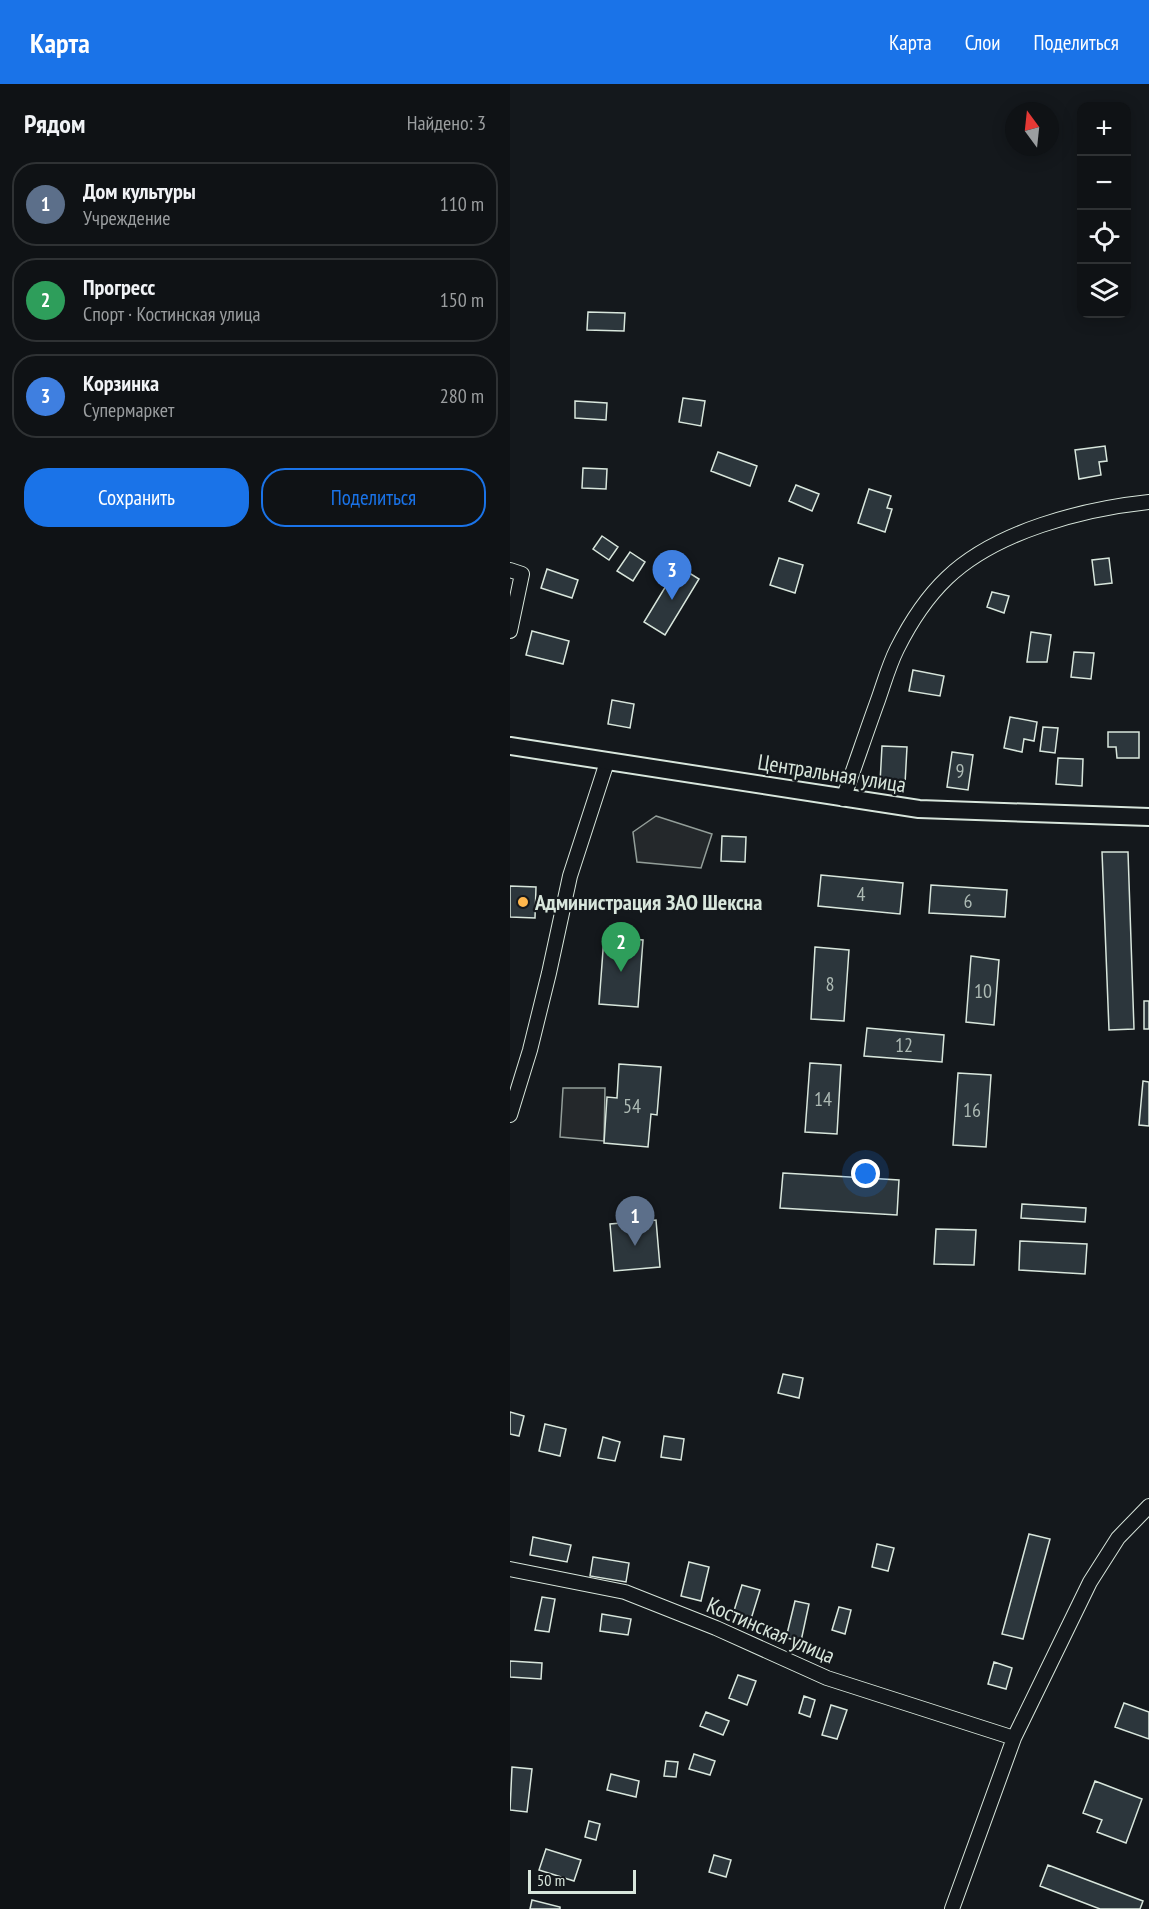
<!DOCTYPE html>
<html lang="ru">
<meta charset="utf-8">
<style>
body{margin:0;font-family:"PT Sans Narrow",sans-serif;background:#1d2022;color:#f1f3f6}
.controls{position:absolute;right:18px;top:18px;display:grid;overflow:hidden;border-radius:12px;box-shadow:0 3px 15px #0003}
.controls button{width:54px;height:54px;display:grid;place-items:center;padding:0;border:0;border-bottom:2px solid #2f3234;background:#0f1215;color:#f1f3f6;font:30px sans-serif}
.compass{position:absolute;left:495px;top:18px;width:54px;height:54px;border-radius:50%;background:#0f1215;box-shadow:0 3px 15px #0003;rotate:345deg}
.scale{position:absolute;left:18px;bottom:15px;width:108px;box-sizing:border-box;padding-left:6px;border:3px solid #d8e6dc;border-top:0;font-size:16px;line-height:21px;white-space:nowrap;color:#d8e6dc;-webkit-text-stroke:4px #14181c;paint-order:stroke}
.you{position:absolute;left:356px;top:1090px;width:21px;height:21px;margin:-15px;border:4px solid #fff;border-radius:50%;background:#1a73e8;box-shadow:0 0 0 9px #1a73e833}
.badge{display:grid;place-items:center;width:39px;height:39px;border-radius:50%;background:#1a73e8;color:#fff;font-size:20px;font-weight:700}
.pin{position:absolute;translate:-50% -50px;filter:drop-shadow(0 2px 3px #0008)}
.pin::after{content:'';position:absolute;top:32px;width:21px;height:18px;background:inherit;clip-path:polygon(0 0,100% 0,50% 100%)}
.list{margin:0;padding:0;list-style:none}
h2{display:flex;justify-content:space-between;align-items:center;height:78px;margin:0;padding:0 24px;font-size:26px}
h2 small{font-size:20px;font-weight:400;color:#9b9ea0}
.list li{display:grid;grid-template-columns:39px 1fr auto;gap:18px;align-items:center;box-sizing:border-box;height:84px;margin:0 12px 12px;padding:0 12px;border:2px solid #2f3234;border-radius:24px}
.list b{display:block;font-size:22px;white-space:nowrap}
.list p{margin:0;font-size:20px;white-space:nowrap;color:#9b9ea0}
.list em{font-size:20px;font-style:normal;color:#9b9ea0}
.actions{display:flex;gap:12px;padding:18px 24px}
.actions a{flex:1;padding:14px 0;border:2px solid #1a73e8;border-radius:24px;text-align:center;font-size:21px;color:#1a73e8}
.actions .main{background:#1a73e8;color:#fff}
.icon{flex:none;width:33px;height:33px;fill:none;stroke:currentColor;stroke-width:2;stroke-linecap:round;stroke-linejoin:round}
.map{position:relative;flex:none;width:639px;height:1825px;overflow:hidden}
header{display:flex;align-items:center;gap:36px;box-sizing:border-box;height:84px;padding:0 30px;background:#1a73e8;color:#fff}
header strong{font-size:28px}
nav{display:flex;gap:33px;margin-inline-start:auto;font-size:21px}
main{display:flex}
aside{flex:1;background:#0f1215}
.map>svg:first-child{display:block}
.parking{fill:#24282b;stroke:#939e99;stroke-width:1.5}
.building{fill:#2c363c;stroke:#d8e6dc;stroke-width:1.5}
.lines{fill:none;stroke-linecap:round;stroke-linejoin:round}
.minor-casing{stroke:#d8e6dc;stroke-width:16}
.tertiary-casing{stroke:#d8e6dc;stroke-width:20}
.minor{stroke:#14181c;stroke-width:14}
.tertiary{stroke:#14181c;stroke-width:16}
.poi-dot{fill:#ffb74d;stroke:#14181c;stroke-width:2}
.labels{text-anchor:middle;stroke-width:4.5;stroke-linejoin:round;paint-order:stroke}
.number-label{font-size:20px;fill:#adbab4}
.street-label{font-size:22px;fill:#d8e6dc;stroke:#14181c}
.poi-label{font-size:22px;font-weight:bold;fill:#d8e6dc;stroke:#14181c;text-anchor:start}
</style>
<header>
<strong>Карта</strong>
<nav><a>Карта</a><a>Слои</a><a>Поделиться</a></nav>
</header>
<main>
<aside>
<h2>Рядом<small>Найдено: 3</small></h2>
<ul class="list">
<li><span class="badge" style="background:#5c6f8a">1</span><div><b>Дом культуры</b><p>Учреждение</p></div><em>110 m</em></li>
<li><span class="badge" style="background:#2e9e5b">2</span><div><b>Прогресс</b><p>Спорт · Костинская улица</p></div><em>150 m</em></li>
<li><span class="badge" style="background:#3f7fe0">3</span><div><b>Корзинка</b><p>Супермаркет</p></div><em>280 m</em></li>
</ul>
<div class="actions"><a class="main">Сохранить</a><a>Поделиться</a></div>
</aside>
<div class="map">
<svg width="639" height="1825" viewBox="0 0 639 1825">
<rect width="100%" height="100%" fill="#14181c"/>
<path class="parking" d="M146 732 202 750 191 784 127 778 123 748Z
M53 1004H95L94 1057 50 1053Z"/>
<path class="building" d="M78 228 115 229 114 247 77 246Z
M173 314 195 317 191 342 169 338Z
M65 317 97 319 96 336 65 334Z
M595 362 597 377 589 378 591 391 569 395 565 366Z
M208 368 247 382 240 402 201 387Z
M73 384 97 385 96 405 72 404Z
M286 401 309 410 302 427 279 417Z
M359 405 381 412 377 424 382 425 375 448 348 439Z
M92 452 108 463 99 476 83 465Z
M120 468 135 478 123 497 107 487Z
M269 474 293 481 285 509 260 501Z
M599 474 602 499 585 501 582 476Z
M168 482 189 495 155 551 134 538Z
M37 485 68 496 62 514 31 504Z
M482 508 499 512 494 529 477 523Z
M22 547 59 557 53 580 16 571Z
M521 548 541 551 537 578H517Z
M564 568 584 569 581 595 561 593Z
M403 586 434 592 430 612 399 607Z
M102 616 124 620 120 644 98 640Z
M500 633 527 638 524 657 514 655 512 668 494 664Z
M533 643 548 644 545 669 530 667Z
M598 648H629V674H607L606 663H598Z
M372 662 397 663 395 700 370 699Z
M442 668 463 671 458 706 437 703Z
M548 674 573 675 572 702 546 700Z
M212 752 236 753 235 778 211 777Z
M592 768H618L624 945 599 946Z
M311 791 393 799 390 830 308 822Z
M421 801 497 806 495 833 419 829Z
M0 802 26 803 25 834 0 833Z
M94 853 133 856 128 923 89 920Z
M305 863 339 866 334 937 301 935Z
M461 872 489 876 484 941 456 938Z
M634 917H639V945H634Z
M357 944 434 951 432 978 354 972Z
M300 979 331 981 327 1050 295 1048Z
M109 980 151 983 147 1031 141 1030 138 1063 94 1059 97 1013 107 1014Z
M448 989 481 991 476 1063 443 1061Z
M633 997 639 998V1042L629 1041Z
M273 1089 389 1096 387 1131 270 1124Z
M512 1120 576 1124 575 1138 511 1134Z
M146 1136 150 1183 104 1187 100 1140Z
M426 1145 466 1146 464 1181 424 1180Z
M510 1157 577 1160 575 1190 509 1186Z
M273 1290 293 1294 289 1314 268 1309Z
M0 1328 14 1332 9 1352 0 1350Z
M35 1340 56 1345 50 1372 29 1367Z
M154 1352 174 1355 171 1376 151 1373Z
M93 1353 110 1358 105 1377 88 1374Z
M519 1450 540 1455 513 1555 492 1550Z
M23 1453 61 1461 57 1478 20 1471Z
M367 1460 384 1464 378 1487 362 1483Z
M83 1473 119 1479 116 1498 80 1492Z
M179 1478 199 1483 191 1517 171 1512Z
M232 1501 250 1506 241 1535 223 1530Z
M32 1513 45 1515 39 1548 25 1546Z
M285 1517 299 1520 291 1557 276 1554Z
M329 1523 341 1526 335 1550 322 1546Z
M92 1530 121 1535 118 1551 90 1547Z
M0 1577 32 1579 31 1595 0 1593Z
M484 1578 502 1584 496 1605 478 1600Z
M228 1591 246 1597 237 1621 219 1614Z
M294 1612 305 1616 300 1633 289 1629Z
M614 1619 639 1628V1655L605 1643Z
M321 1621 337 1626 327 1655 312 1651Z
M196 1628 219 1637 213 1651 190 1642Z
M184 1670 205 1677 200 1691 179 1685Z
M156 1677 168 1678 166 1693 154 1692Z
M2 1683 22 1685 17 1728 0 1726Z
M101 1690 129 1697 126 1713 97 1706Z
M585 1697 632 1715 616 1759 587 1748 592 1736 573 1729Z
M79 1737 90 1740 86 1756 75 1753Z
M36 1765 71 1776 64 1797 29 1786Z
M204 1771 221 1776 216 1793 199 1788Z
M538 1781 633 1817 630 1825H590L530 1802Z
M22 1816 50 1823V1825H20Z"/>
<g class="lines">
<defs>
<path id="minor" d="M0 486 12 490 0 547
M333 715C345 682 356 649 368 616 374 599 379 581 387 565 400 539 416 514 437 494 486 447 573 425 639 418
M0 1031 20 966 39 889 60 792 97 678
M0 1485 115 1508 206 1544 317 1594 504 1654
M442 1825 504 1654 580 1498 608 1454 639 1422"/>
<path id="tertiary" d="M0 662 409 725 639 733"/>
</defs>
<use href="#minor" class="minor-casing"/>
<use href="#tertiary" class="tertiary-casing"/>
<use href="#minor" class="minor"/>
<use href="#tertiary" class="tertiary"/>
</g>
<circle class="poi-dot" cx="13" cy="818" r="6"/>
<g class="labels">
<g class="number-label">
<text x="450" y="694">9</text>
<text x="351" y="817">4</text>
<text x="458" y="824">6</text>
<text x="320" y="907">8</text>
<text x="473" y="914">10</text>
<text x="394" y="968">12</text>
<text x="313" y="1022">14</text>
<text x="122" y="1029">54</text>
<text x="462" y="1033">16</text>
</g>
<g class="street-label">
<text transform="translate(322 689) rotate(9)" y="8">Центральная улица</text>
<text transform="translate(261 1546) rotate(23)" y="8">Костинская улица</text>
</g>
<g class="poi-label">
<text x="25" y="826">Администрация ЗАО Шексна</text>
</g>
</g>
</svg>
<div class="controls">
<button>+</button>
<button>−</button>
<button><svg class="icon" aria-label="locate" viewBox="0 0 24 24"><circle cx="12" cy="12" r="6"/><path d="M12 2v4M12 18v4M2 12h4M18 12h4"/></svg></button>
<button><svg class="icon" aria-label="layers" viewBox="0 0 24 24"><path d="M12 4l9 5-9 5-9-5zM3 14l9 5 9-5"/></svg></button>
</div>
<svg class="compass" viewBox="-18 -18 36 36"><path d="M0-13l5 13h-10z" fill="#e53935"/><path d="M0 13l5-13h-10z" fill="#9b9ea0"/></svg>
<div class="scale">50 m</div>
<div class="you"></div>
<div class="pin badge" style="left:125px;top:1162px;background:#5c6f8a">1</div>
<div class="pin badge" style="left:111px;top:888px;background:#2e9e5b">2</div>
<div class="pin badge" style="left:162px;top:516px;background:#3f7fe0">3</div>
</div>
</main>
